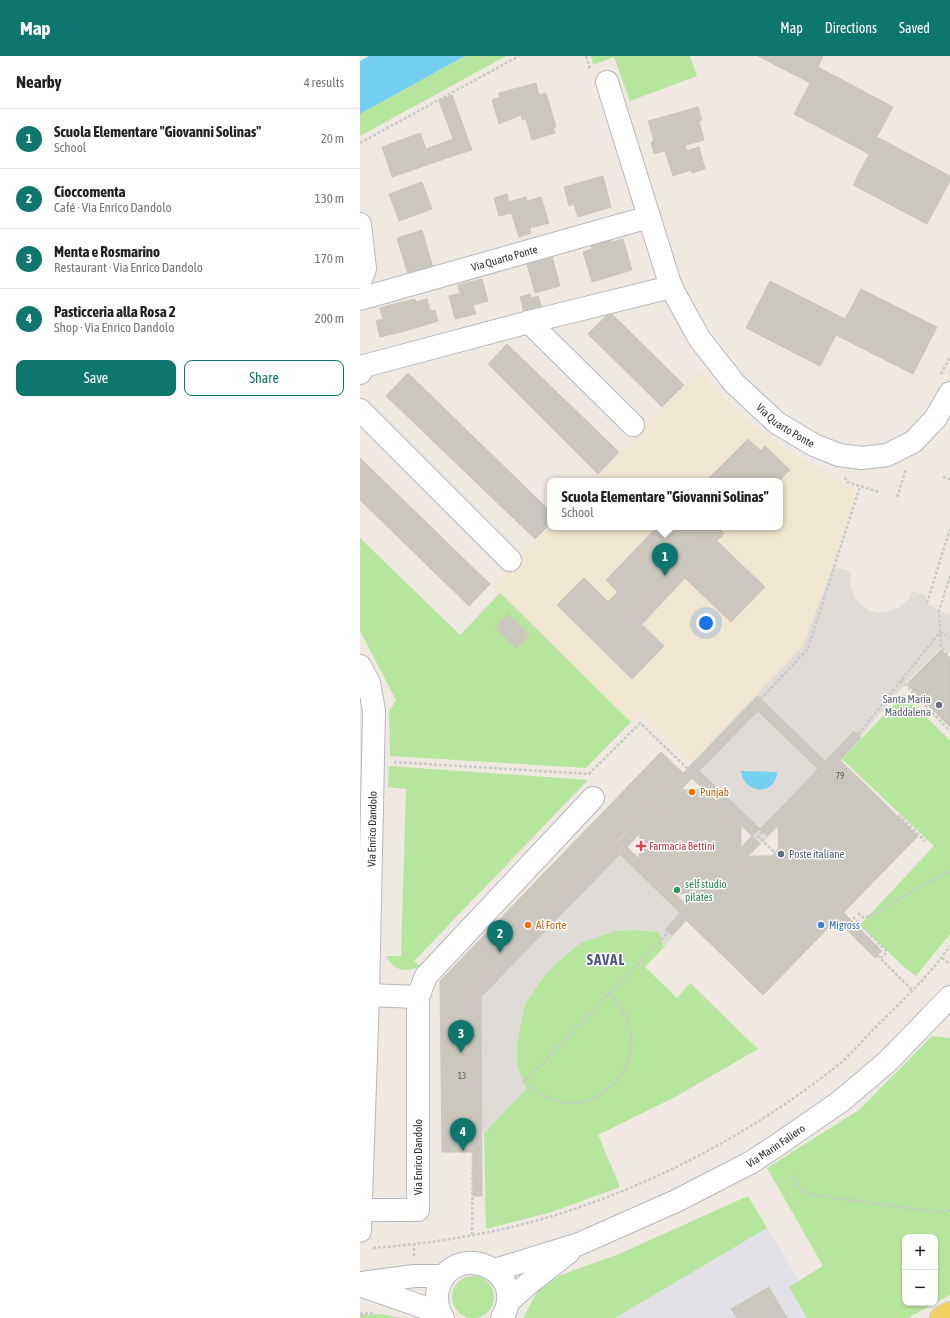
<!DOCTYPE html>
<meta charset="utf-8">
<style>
body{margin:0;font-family:"Asap Condensed",sans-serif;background:#f2f2f2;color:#202124}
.controls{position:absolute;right:12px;bottom:12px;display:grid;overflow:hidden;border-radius:8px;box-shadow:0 1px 3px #0004}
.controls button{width:36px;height:36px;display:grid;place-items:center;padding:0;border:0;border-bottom:1px solid #e0e0e0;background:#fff;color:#202124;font:20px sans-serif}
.you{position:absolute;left:346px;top:567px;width:14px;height:14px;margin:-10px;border:3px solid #fff;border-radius:50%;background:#1a73e8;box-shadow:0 0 0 6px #1a73e833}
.badge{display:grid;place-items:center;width:26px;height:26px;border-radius:50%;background:#0f766e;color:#fff;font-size:13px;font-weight:700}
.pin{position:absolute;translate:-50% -33px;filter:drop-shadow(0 1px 2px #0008)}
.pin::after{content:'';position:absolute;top:21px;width:14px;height:12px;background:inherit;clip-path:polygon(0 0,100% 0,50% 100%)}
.popup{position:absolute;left:187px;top:422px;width:236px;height:52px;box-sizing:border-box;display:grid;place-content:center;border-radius:8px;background:#fff;filter:drop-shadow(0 1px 3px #0005);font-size:13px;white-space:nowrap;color:#757577}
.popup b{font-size:15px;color:#202124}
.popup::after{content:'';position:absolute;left:50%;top:100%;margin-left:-8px;border:8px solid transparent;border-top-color:#fff}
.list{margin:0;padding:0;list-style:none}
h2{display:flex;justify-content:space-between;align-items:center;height:52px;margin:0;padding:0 16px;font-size:17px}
h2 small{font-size:13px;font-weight:400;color:#757577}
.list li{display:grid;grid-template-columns:26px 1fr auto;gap:12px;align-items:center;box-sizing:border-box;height:60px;padding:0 16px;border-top:1px solid #e0e0e0}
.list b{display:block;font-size:15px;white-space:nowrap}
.list p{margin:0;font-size:13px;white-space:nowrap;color:#757577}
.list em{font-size:13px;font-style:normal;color:#757577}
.actions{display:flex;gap:8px;padding:12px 16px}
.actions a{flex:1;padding:9px 0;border:1px solid #0f766e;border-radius:8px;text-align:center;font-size:14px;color:#0f766e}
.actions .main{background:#0f766e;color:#fff}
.map{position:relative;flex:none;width:590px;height:1262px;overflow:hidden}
header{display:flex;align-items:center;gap:24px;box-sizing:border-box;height:56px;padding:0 20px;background:#0f766e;color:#fff}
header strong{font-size:19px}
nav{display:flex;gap:22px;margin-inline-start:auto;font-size:14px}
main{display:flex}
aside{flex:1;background:#fff}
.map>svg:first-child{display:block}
.industrial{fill:#e3e1e8}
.education{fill:#f0e6d1}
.green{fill:#b6e59e;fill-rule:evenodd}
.plaza{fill:#dfdcd8}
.water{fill:#75cff0}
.building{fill:#cbc7bf;stroke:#cbc5ba}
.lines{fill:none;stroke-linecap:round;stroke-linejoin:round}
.minor-casing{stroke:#b4b7c1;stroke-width:24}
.major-casing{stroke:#c9c9c9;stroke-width:24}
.path{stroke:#c9c9c9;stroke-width:2.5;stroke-dasharray:3 2;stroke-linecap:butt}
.minor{stroke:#fff;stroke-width:22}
.major{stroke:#f2d163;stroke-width:22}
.worship-dot{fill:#6b7280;stroke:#fff;stroke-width:1.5}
.food-dot{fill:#e8710a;stroke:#fff;stroke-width:1.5}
.health-dot{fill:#e0444e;stroke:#fff;stroke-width:1.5}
.service-dot{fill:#5c6f8a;stroke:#fff;stroke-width:1.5}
.leisure-dot{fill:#2e9e5b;stroke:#fff;stroke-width:1.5}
.shop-dot{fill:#3f7fe0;stroke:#fff;stroke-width:1.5}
.labels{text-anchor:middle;stroke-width:3;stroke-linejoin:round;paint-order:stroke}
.number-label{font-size:9px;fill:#555452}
.street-label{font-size:11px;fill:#2e2e2e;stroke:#fff}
.worship-label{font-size:11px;fill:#5b616d;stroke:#fff;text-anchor:end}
.food-label{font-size:11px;fill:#c56008;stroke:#fff;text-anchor:start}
.health-label{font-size:11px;fill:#be3a42;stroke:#fff;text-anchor:start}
.service-label{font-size:11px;fill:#4e5e75;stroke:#fff;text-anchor:start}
.leisure-label{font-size:11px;fill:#27864d;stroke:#fff;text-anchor:start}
.shop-label{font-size:11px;fill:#366cbe;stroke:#fff;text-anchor:start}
.district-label{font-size:15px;font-weight:bold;letter-spacing:1px;fill:#4d5680;stroke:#fff}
</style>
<header>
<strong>Map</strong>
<nav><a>Map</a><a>Directions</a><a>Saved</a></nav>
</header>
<main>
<aside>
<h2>Nearby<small>4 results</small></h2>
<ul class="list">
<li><span class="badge">1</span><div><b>Scuola Elementare &quot;Giovanni Solinas&quot;</b><p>School</p></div><em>20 m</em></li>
<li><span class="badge">2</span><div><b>Cioccomenta</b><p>Café · Via Enrico Dandolo</p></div><em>130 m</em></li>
<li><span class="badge">3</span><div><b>Menta e Rosmarino</b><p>Restaurant · Via Enrico Dandolo</p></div><em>170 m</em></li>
<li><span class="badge">4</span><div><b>Pasticceria alla Rosa 2</b><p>Shop · Via Enrico Dandolo</p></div><em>200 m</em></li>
</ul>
<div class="actions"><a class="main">Save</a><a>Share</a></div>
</aside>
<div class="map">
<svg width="590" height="1262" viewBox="0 0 590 1262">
<rect width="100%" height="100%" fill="#efe9e1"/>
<path class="industrial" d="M407 1172 439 1224 429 1231 447 1262H255Z"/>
<path class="education" d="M340 315 377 356 409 382 442 403 494 433V443L473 510 443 590 332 708 280 658 271 666 132 530 190 470V471H420V425H233Z"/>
<path class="green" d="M105 0H146L0 80V58Z
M231 0H330L337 20 270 45 254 1 233 9Z
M0 482 100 579 140 537 271 666 226 712 30 700 29 656 36 644 0 575Z
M544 638 590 685V878L556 920 544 911 500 869 574 790 482 703Z
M29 710 228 724 54 905 60 910C46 918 33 914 26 900H41L46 733 28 731Z
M278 874 298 876 302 883 304 891 285 911 317 942 330 927 398 993 315 1041 238 1079 260 1131 192 1156 126 1173 124 1077 166 1033 157 1010V985L165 948 183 921 200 904 220 887 255 875Z
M572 980 590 982V1239L548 1262H447L429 1231 463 1210 407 1112 499 1054ZM545 1181H575V1247H545Z
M388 1140 407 1172 255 1262H163L178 1234 201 1219 259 1198Z
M92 1241a21 21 0 1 1 42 0a21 21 0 1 1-42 0Z
M21 1258 41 1262H0V1259Z"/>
<path class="plaza" d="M473 510 491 516 490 529 494 540 498 546 510 555 519 557 527 556 539 552 547 545 552 535 565 539 567 547 579 555 590 558V596L581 593 545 628 482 703 401 789 325 714 443 590Z
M260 785 334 856 304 891 302 883 298 876 278 874 255 875 220 887 200 904 183 921 165 948 157 985V1010L166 1033 113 1089 111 937Z"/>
<path class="water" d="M9 0H105L0 58V5Z
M381 715 417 716C416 740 384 739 381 715Z"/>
<path class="building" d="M398 0H463L458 11 533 51 517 81 590 120V125L567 168 493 129 509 98 434 58 450 27Z
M176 27 179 39 186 37 196 71H193L195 77 172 84 166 63 162 64 161 59 139 68 132 44 140 41 139 37Z
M92 39 112 94 99 98 79 45Z
M338 51 342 64 339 65 344 84 294 98 291 86 294 85 288 65Z
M60 77 66 93 93 83 99 98 32 121 22 91Z
M325 89 327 95 339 91 345 113 332 117 331 114 313 120 305 95Z
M243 120 251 151 218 161 214 148 209 150 204 131Z
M62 126 72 153 39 165 29 138Z
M147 138 151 157 139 160 134 142Z
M166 141 167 145 181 141 189 167 170 172 171 177 159 181 148 146Z
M62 174 74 215 49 222 37 182Z
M263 183 272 214 232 226 223 196 232 193 231 190 251 184 252 186Z
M192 201 200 230 175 237 167 208Z
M122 223 128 245 113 249 116 258 95 263 89 240 100 237 98 229Z
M410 225 485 263 501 233 577 271 553 318 476 279 460 310 386 272Z
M170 238 171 242 178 240 182 252 164 256 160 241Z
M55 243 56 246 67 243 70 255 75 254 78 265 45 275 38 247Z
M38 247 45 275 20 281 16 265 23 263 20 252Z
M250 256 324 329 302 351 228 278Z
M147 288 259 396 238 418 128 308Z
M48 317 190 455V468L175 483 26 340Z
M388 383 401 395 372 425H346Z
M405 390 430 414 419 425H372Z
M0 402 130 528 109 550 0 444Z
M297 471H342L349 477 310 517 313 520 273 560 304 590 272 623 197 549 224 522 248 546 258 536 246 524Z
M342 471H357L364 478 357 485 405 531 371 566 333 530 340 522 322 505 349 477Z
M322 505 340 522 333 530 325 522 282 568 273 560 313 520 310 517Z
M148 558 169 579 156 592 135 571Z
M581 594 590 603V671L547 628Z
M398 640 465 705 494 675 501 682 407 780 400 773 458 713 398 655 339 715 333 707Z
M301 696 323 717 111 937 113 1096H82L80 925Z
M480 704 558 780 484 856 419 792 418 769Z
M333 707 339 715 400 773 392 780 332 722 267 791 261 783Z
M321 734H345L381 768V792L338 837 316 838 279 803 280 777Z
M392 780 400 788 334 856 327 849Z
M261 783 267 791 334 856 312 879 305 874 320 857 260 798 121 941 122 1140H113L111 937Z
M419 792 522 895 515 902 412 800Z
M388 800H412L476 864 403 939 326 864Z
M409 1231 427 1262H377L371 1253Z"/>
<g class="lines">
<defs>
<g id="minor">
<path id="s1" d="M247 26 311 231 339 282 374 327 417 367 454 389 479 399 502 402 527 399 553 386 575 363 590 337"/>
<path d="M0 168 5 213 0 226"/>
<path id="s2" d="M0 243 289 161"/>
<path d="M169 266 273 369"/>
<path d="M0 317 4 310 169 266 311 231"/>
<path d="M0 354 150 504"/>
<path d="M0 610 9 627 14 655 8 939 0 1175"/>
<path d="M8 939 58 941"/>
<path d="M0 1154H58V941L66 920 233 742"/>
<path id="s3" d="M135 1214 219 1188 316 1145 390 1107 416 1090 481 1045 527 1006 590 941"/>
<path d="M2 1227 54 1220H84"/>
<path d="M0 1229 80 1257"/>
<path d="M148 1246 168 1228 209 1196"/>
<path d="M83 1262C77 1254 76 1242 78 1233 91 1183 171 1212 142 1262"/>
</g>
<path id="major" d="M581 1262 590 1257"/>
</defs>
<use href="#minor" class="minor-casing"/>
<use href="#major" class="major-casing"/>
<path class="path" d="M226 0 230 13
M0 87 159 0
M581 318 590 301
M485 421 487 426 519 436
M583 421 590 423
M537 441 546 413
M590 520 579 555 581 592 590 601
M567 547 590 473
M580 576 590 581
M541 624 590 675
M397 647 465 712
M34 706 229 718 280 667 404 786 553 935
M539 759 565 785
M263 788 448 593 500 430
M498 857 504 862 526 852 550 836 590 815
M493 861 527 896 521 902
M582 902 590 908
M249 937C255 944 261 951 265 959 272 972 273 991 269 1004 261 1028 235 1048 210 1047 192 1046 177 1037 164 1026L302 883 398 780 496 681 580 576
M432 1119 442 1135 452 1139 579 1156 590 1154
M112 1179 113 1089
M13 1192C80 1187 150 1175 214 1153 309 1121 398 1072 477 1010 492 998 505 981 520 967 544 943 570 919 590 890
M54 1200V1189
M0 1258 15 1257"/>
<use href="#minor" class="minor"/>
<use href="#major" class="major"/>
</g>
<circle class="worship-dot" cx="579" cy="649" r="4"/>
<g class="food-dot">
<circle cx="332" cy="736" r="4"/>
<circle cx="168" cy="869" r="4"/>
</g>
<path class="health-dot" d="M279 784h4v4h4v4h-4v4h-4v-4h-4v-4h4z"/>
<circle class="service-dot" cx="421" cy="798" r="4"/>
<circle class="leisure-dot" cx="317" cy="834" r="4"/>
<circle class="shop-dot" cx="461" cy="869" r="4"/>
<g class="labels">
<g class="number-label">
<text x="480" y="723">79</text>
<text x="102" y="1023">13</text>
</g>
<g class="street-label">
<text dy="4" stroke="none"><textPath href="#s2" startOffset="150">Via Quarto Ponte</textPath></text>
<text dy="4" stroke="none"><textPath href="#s1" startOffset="397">Via Quarto Ponte</textPath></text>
<text transform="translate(12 773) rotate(-89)" y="4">Via Enrico Dandolo</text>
<text dy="4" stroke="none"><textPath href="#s3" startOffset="308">Via Marin Faliero</textPath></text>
<text transform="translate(58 1101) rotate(-90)" y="4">Via Enrico Dandolo</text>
</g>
<g class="worship-label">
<text x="571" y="647">Santa Maria<tspan x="571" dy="13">Maddalena</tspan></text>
</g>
<g class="food-label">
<text x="340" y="740">Punjab</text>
<text x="176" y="873">Al Forte</text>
</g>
<g class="health-label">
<text x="289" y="794">Farmacia Bettini</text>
</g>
<g class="service-label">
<text x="429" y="802">Poste italiane</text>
</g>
<g class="leisure-label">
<text x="325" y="832">self studio<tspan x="325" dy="13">pilates</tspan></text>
</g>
<g class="shop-label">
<text x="469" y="873">Migross</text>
</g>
<g class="district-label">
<text x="246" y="909">SAVAL</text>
</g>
</g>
</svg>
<div class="controls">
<button>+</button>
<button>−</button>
</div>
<div class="you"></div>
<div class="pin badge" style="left:305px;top:520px">1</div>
<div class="popup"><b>Scuola Elementare &quot;Giovanni Solinas&quot;</b>School</div>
<div class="pin badge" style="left:140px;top:897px">2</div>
<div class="pin badge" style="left:101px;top:997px">3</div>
<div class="pin badge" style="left:103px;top:1095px">4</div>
</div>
</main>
